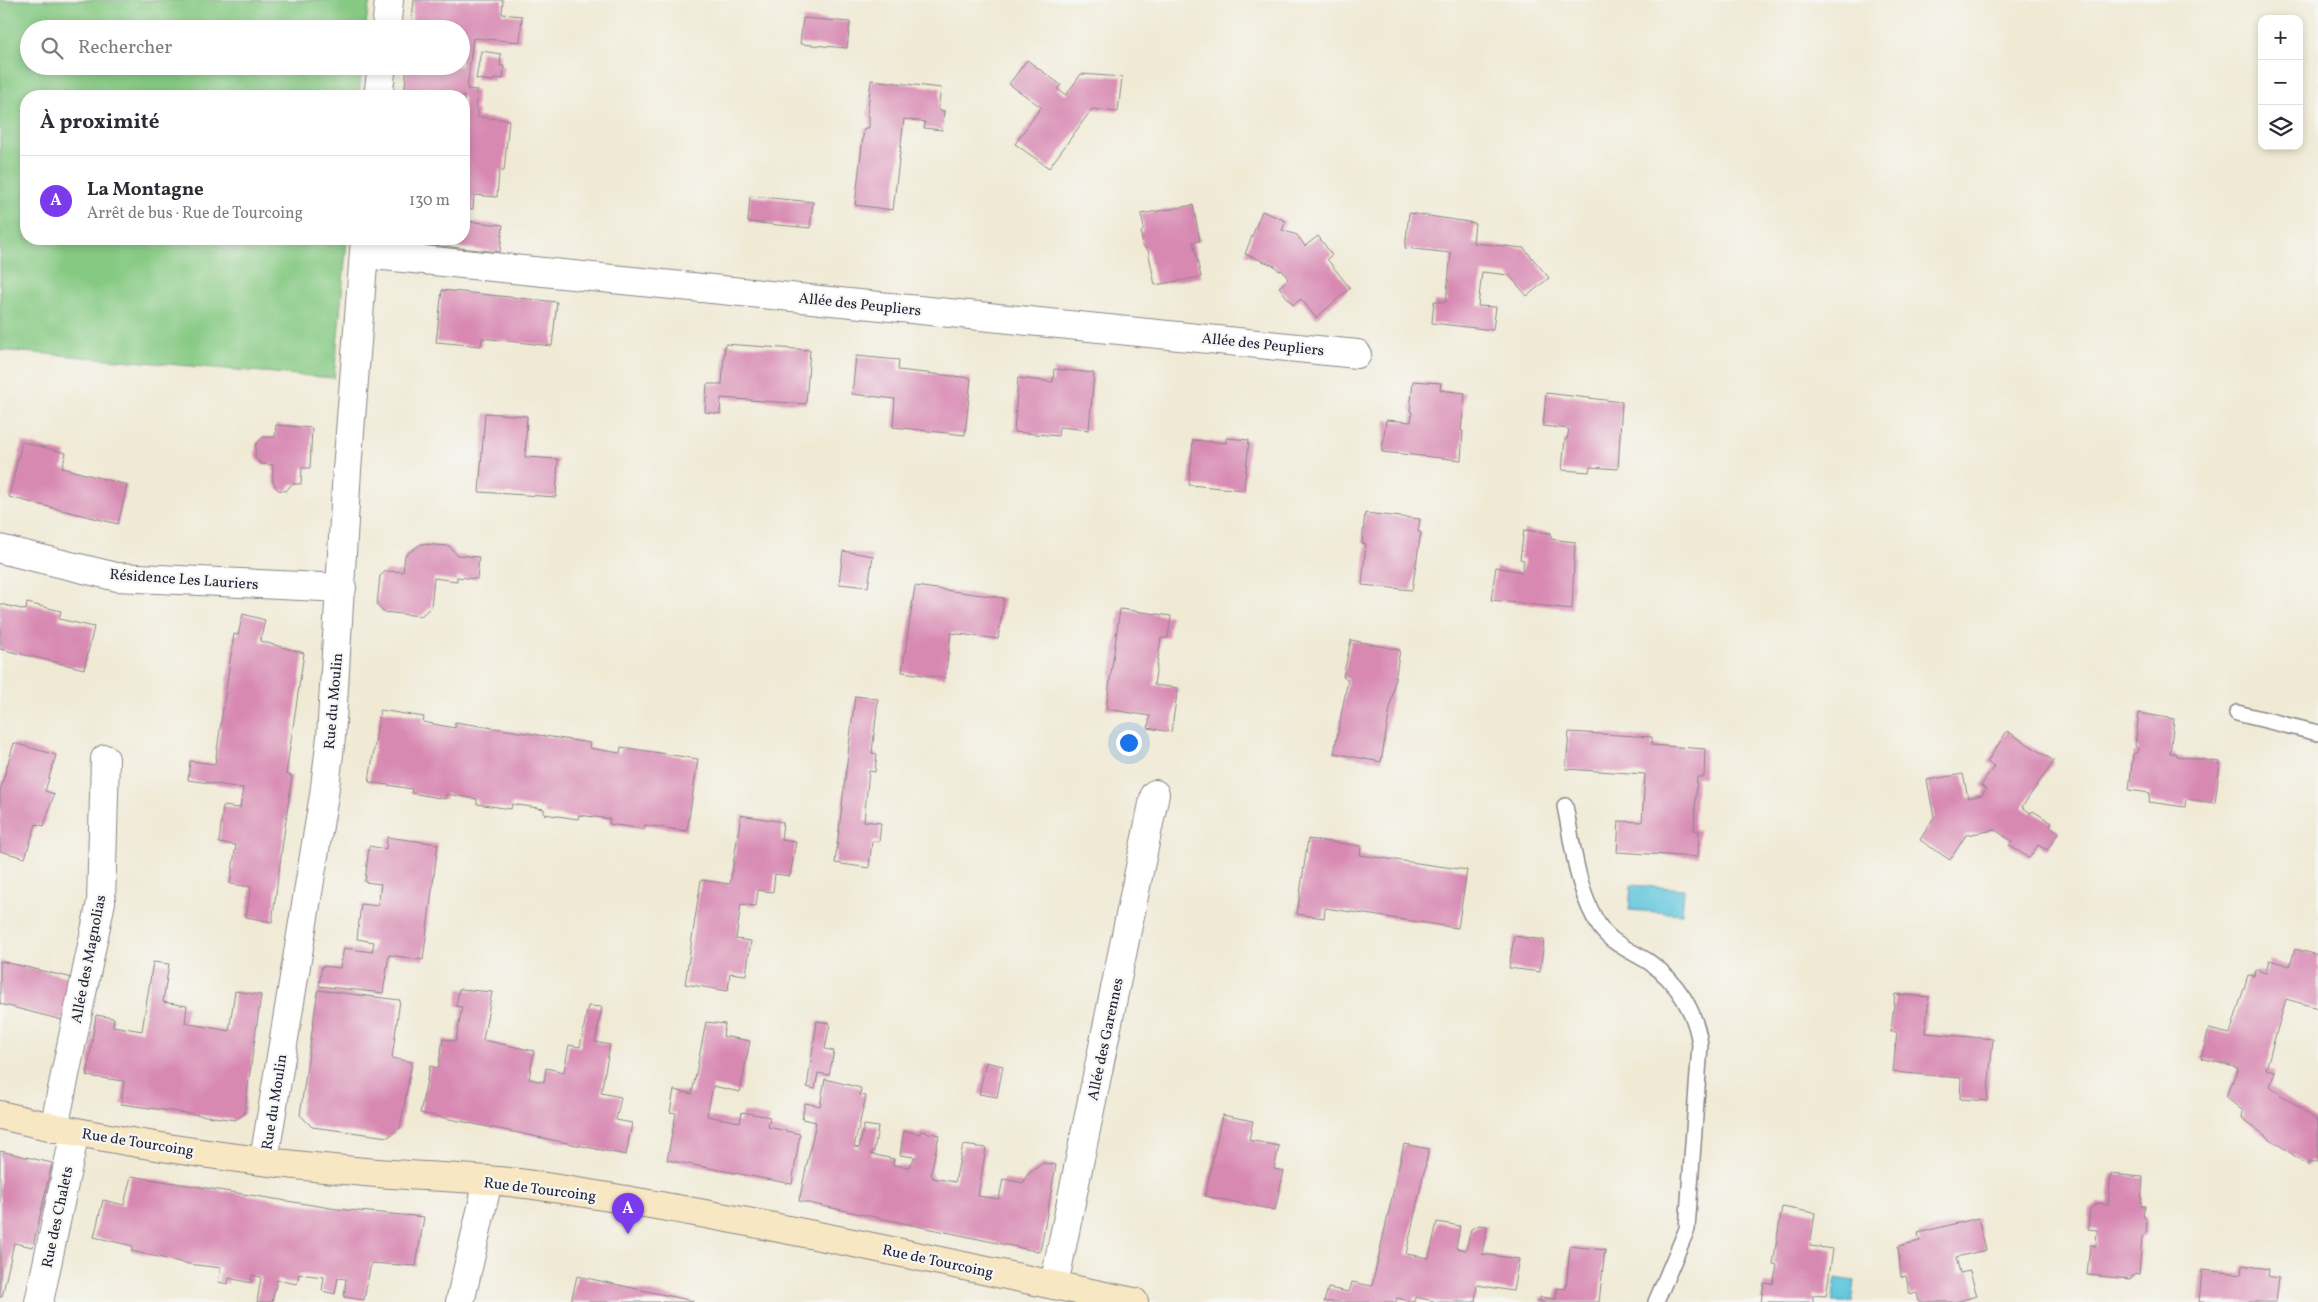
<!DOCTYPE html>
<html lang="fr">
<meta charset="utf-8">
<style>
body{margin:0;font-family:Vollkorn,serif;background:#f2f2f3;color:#2b2b33}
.controls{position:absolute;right:15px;top:15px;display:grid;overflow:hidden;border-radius:10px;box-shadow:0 2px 8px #0003}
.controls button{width:45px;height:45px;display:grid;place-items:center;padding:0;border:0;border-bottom:1px solid #e1e1e2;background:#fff;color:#2b2b33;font:25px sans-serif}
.you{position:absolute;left:1128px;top:742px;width:18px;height:18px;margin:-12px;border:4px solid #fff;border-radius:50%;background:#1a73e8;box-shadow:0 0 0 8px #1a73e833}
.badge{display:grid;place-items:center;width:32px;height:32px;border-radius:50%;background:#7c3aed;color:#fff;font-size:16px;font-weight:700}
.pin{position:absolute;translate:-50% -41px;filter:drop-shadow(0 1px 2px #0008)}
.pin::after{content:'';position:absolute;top:26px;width:18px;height:15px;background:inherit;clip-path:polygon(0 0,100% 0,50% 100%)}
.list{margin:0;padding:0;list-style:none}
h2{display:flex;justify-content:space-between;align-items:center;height:65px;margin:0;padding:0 20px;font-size:21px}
h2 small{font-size:16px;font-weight:400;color:#7c7c81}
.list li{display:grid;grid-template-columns:32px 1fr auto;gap:15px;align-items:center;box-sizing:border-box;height:90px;padding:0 20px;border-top:1px solid #e1e1e2}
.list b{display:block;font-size:19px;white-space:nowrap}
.list p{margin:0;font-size:16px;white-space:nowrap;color:#7c7c81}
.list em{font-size:16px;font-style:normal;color:#7c7c81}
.icon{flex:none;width:28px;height:28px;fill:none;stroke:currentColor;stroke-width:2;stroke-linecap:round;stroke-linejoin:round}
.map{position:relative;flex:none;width:2318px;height:1302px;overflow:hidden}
.search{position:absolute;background:#fff;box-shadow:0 2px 8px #0003;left:20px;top:20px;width:450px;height:55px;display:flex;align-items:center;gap:12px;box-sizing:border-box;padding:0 18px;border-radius:28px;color:#7c7c81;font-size:19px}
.panel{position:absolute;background:#fff;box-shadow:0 2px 8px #0003;left:20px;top:90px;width:450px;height:155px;border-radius:20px}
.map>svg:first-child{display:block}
.green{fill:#85c982;stroke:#54765e}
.water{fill:#60c6dd;stroke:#41748c}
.building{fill:#d889b2}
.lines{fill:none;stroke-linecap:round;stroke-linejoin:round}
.service-casing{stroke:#898688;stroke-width:18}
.minor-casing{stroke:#898688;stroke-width:30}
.secondary-casing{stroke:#898688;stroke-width:30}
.service{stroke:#fff;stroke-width:15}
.minor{stroke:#fff;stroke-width:28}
.secondary{stroke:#f8e7c3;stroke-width:28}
.labels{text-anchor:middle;stroke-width:4.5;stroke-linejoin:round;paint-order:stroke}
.street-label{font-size:15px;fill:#22223b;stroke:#f6f6f2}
</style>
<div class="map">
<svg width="2318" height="1302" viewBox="0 0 2318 1302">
<rect width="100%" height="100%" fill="#f6f6f2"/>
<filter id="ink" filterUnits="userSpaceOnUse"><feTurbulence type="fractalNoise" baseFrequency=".02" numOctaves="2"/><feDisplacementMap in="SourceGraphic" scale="10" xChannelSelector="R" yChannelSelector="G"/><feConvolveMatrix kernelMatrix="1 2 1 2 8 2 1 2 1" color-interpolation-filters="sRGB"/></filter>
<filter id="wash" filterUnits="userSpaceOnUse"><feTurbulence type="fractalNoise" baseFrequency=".0096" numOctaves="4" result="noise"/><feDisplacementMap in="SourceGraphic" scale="20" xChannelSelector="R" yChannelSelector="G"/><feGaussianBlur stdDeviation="1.12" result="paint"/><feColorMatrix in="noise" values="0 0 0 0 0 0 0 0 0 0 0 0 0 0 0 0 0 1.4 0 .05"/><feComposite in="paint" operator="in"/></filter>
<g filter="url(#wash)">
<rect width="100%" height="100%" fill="#f0ead5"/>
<path class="green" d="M0 0H370L365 29H29V66H362L359 96H26V239H347L334 378 0 350Z"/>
<path class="water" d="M1631 885 1684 889 1682 914 1629 910Z
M1836 1278 1855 1281 1852 1302H1832Z"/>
<g id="blocks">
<path class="building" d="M414 0H503L502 14 522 16 520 42 473 38 467 89 477 90 476 110H478V117L509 120 504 171H499L497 197 474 195 473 209 464 208V96H404L407 66H461V29H411Z
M803 18 850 22 847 48 800 44Z
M481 51 501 54 500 66H504L503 79 495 78 494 81 476 79Z
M1027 60 1061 85 1057 89 1066 95 1081 74 1122 77 1118 112 1092 109 1049 168 1015 144 1041 107 1009 84Z
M871 80 941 88 938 110 944 111 942 130 924 128 925 122 904 119 893 210 855 205 864 128H869V116H867Z
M750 196 813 202 810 228 748 222Z
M1193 205 1200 241 1193 242 1201 277 1155 285 1148 250 1143 246 1141 233 1144 228 1141 214Z
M1262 211 1286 221 1282 230 1297 235 1305 246 1318 236 1332 255 1327 259 1350 288 1316 318 1301 299 1293 305 1279 287 1288 279 1282 270 1279 271 1275 266 1245 254Z
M1409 213 1475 223 1473 243 1524 248 1549 278 1527 296 1509 275 1482 272 1478 306 1496 307 1493 330 1432 323 1434 301 1446 302 1451 253 1405 248Z
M464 221 503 225 500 252 399 242 396 239H464Z
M442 290 557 302 552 346 482 338 481 346 436 342Z
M725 344 810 350 806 404 721 398 720 414 705 412 707 384H722Z
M856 356 899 360 898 370 971 378 965 435 893 427 895 399 852 394Z
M1054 369 1094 373 1089 430 1059 427 1058 436 1014 432 1018 378 1053 382Z
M1413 381 1441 383 1440 390 1465 393 1461 431H1463L1461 460 1382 452 1386 420 1411 422 1412 412 1410 411Z
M1546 393 1622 402 1618 469 1590 467 1589 472 1562 470 1565 439H1567L1569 429 1543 426Z
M485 413 527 416 525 457 558 459 556 497 479 492Z
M276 425 312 428 310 468H302L301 484H292L286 491 278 490 273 482V465L261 464 255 457 256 444 263 437H275Z
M1226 438 1249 440 1244 490 1189 485 1193 440 1226 443Z
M22 442 66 453 62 468 127 485 118 524 9 497Z
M1365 513 1420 519 1418 532H1421L1412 590 1362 585 1366 544 1362 543Z
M1524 530 1551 533V539L1575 542 1572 609 1491 600 1496 567 1522 572 1524 560 1520 559Z
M421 544 449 546 457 555 479 557 477 579 457 577V581L434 578 431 607 421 616 383 612 377 605 380 576 386 571 403 572 405 555Z
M843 551 873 556 868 587 839 584Z
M915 586 1004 598 998 639 951 633 945 678 902 672Z
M27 603 61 611 59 619 94 627 84 669 0 649V604L26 610Z
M1120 609 1171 616 1168 638H1161L1154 685 1178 688 1171 732 1148 728 1150 716 1106 709Z
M243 614 265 620 260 641 304 653 286 774 292 776 272 922 246 917 251 887 230 884 236 845 219 843 223 806 240 808 243 788 188 780 190 761 215 764 234 634 238 635Z
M1351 640 1400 650 1381 762 1334 753 1348 679 1343 677Z
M855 696 878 699 872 753 877 754 875 772 869 771 864 821 881 823 879 842 872 841 869 868 835 863Z
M380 710 424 717 423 722 455 728V722L590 743 589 748 620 753 621 747 698 759 687 831 645 825 644 829 609 824 610 819 579 815 578 819 544 814V809L512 804 511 809 477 804V799L446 794 445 799 411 793 412 789 369 782Z
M2139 713 2174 719 2170 753H2175L2176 756 2220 762 2215 803 2186 799 2185 807 2149 802 2150 793 2129 790 2133 754 2139 751 2135 745Z
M2007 731 2054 761 2022 807 2031 813 2033 811 2052 823 2050 826 2059 832 2047 850 2038 845 2029 858 2009 845 2012 841 1995 830 1966 835 1950 860 1920 840 1934 817 1927 780 1963 774 1968 798 1982 795 1986 789 1981 786 1994 766 1987 762Z
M1569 732 1652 737V745L1705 749 1704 777H1697L1694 830 1699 831 1698 857 1617 852 1619 821 1642 822 1645 774 1566 769Z
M14 743 56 755 45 791 54 794 44 826 36 824 25 858 0 851V790Z
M741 815 783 822 781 840 796 842 790 876 775 874 773 892 758 890 756 906 741 904 736 939 751 941 746 975 730 973 728 991 685 984 701 880 730 884Z
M387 837 438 844 423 960 389 955 383 993 319 986 322 966 340 968 344 948 372 952 374 942 357 939 361 904 378 906 381 884 365 882 369 846 386 849Z
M1308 839 1361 846 1360 855 1467 870 1458 928 1325 908 1324 918 1297 914Z
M1514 936 1544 940 1540 972 1509 968Z
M2295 949 2318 955V1008L2286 999 2266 1069 2275 1071 2270 1087 2318 1121V1162L2309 1161V1166L2242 1119 2243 1111 2226 1097 2238 1068 2201 1058 2209 1029 2230 1034 2248 975 2254 976 2256 970 2266 973 2269 960 2290 966Z
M0 961 73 978 62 1020 0 1004Z
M153 962 169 964 163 1002 187 1006 185 1023 229 1031 235 991 261 995 244 1114 235 1120 121 1104 124 1081 87 1076 96 1015 114 1018 113 1026 142 1031Z
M459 989 492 992 483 1040 534 1051 529 1079 544 1082 546 1068 564 1072 569 1045 580 1047 588 1006 602 1007 595 1042 610 1045 601 1093 621 1097 616 1120 632 1123 626 1155 420 1113 430 1066 438 1068 443 1039 456 1041 462 1007 456 1006Z
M318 990 400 1000 392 1058 412 1062 400 1128 388 1137 312 1127 300 1115Z
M1895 994 1929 997 1925 1033 1993 1039 1987 1101 1960 1099 1961 1078 1893 1072 1897 1032H1891Z
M817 1021 830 1023 825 1049 834 1051 829 1075 818 1073 815 1089 807 1087Z
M706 1022 725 1024 723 1036 750 1041 740 1092 713 1086 707 1116 740 1122 742 1112 770 1117 768 1127 800 1134 792 1184 667 1160 676 1113 670 1112 674 1090 692 1094Z
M986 1062 1003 1066 997 1097 979 1094Z
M825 1079 861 1088 860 1095 866 1096 854 1147 859 1148 864 1125 878 1127 874 1151 870 1154 894 1159 893 1165 909 1167 915 1157 900 1155 904 1131 920 1134V1131L939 1135 931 1173 933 1178 955 1182 963 1145 986 1148 978 1196 999 1199 1003 1179 1024 1183 1026 1176 1043 1163 1056 1165 1040 1252 799 1201 816 1122 802 1119 805 1103 820 1106Z
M1222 1115 1253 1121 1249 1140 1279 1146 1274 1169 1284 1171 1275 1210 1205 1196Z
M1404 1144 1429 1149 1406 1254 1429 1258 1437 1222 1460 1226 1456 1248 1466 1250 1471 1229 1479 1225 1487 1226 1482 1254 1519 1259 1513 1291 1477 1285 1475 1302H1439L1415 1297 1414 1302 1397 1298 1396 1302H1324L1328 1288 1349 1292 1352 1282 1372 1286Z
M0 1151 52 1163 33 1247 14 1243 2 1297H0Z
M2111 1174 2143 1177 2141 1206H2145L2143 1215 2147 1220 2146 1234 2142 1237 2139 1274 2135 1273 2130 1279 2087 1275 2090 1245 2096 1246 2097 1230 2088 1229 2090 1209 2098 1203 2108 1204Z
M131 1176 337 1209 424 1217 416 1266 371 1263 364 1300 344 1297 346 1279 338 1278 335 1294 322 1291 324 1277 299 1274 297 1284 277 1280 272 1302H257L261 1277 252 1275 251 1283 229 1278 228 1284 218 1282 221 1268 189 1264 131 1251 133 1246 94 1237 103 1200 124 1205Z
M1782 1207 1815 1213 1810 1246 1833 1249 1826 1296 1813 1295V1302H1761L1764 1283 1773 1284 1777 1265 1773 1264Z
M1978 1218 1986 1250 1956 1257 1960 1273 1970 1271 1977 1296 1955 1302H1919L1917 1293 1910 1295 1906 1276 1901 1277 1898 1246 1920 1241 1918 1233Z
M1570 1246 1605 1250 1599 1302H1540V1297L1556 1299 1557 1288 1566 1289Z
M2242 1265 2269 1269 2268 1276 2279 1278 2276 1302H2199L2202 1270 2241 1274Z
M577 1276 693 1301V1302H571Z"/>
</g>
</g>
<g filter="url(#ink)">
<use href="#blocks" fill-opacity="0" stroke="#898688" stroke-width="1"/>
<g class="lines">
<defs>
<path id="service" d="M2237 713 2318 733
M1565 806C1573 845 1577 893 1600 927 1613 945 1632 951 1649 962 1677 981 1696 1012 1700 1045L1687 1229 1656 1302"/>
<path id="minor" d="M386 29 389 0
M378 96 382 66
M364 254 1357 354
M0 549 117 577 342 588
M54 1128 101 902 105 759
M264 1160 324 795 331 737 347 470 365 239
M1054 1285 1155 794
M39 1302 75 1132
M460 1302 488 1181"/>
<path id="secondary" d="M0 1115C120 1144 243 1161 365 1172 421 1177 478 1177 533 1185 734 1215 934 1260 1134 1302"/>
</defs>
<use href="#service" class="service-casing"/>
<use href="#minor" class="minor-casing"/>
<use href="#secondary" class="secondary-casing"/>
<use href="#service" class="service"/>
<use href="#minor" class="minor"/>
<use href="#secondary" class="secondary"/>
</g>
</g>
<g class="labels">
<g class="street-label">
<text transform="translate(860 304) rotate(6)" y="5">Allée des Peupliers</text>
<text transform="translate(1263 344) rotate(6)" y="5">Allée des Peupliers</text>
<text transform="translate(184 579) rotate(4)" y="5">Résidence Les Lauriers</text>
<text transform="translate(333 701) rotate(-85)" y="5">Rue du Moulin</text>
<text transform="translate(88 959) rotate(-79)" y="5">Allée des Magnolias</text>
<text transform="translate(1105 1039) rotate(-78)" y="5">Allée des Garennes</text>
<text transform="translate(274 1102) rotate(-81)" y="5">Rue du Moulin</text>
<text transform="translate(138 1142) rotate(9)" y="5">Rue de Tourcoing</text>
<text transform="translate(540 1189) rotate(7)" y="5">Rue de Tourcoing</text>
<text transform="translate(57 1217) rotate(-78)" y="5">Rue des Chalets</text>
<text transform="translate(938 1261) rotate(12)" y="5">Rue de Tourcoing</text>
</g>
</g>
</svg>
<div class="controls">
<button>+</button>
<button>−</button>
<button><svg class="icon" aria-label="layers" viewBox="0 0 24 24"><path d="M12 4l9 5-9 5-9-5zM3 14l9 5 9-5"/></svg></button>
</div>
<div class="you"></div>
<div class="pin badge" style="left:628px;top:1234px">A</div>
<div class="search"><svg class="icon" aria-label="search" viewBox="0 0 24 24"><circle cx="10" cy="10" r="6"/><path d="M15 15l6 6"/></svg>Rechercher</div>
<section class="panel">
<h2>À proximité<small></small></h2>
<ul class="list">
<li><span class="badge">A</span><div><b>La Montagne</b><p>Arrêt de bus · Rue de Tourcoing</p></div><em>130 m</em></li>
</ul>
</section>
</div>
